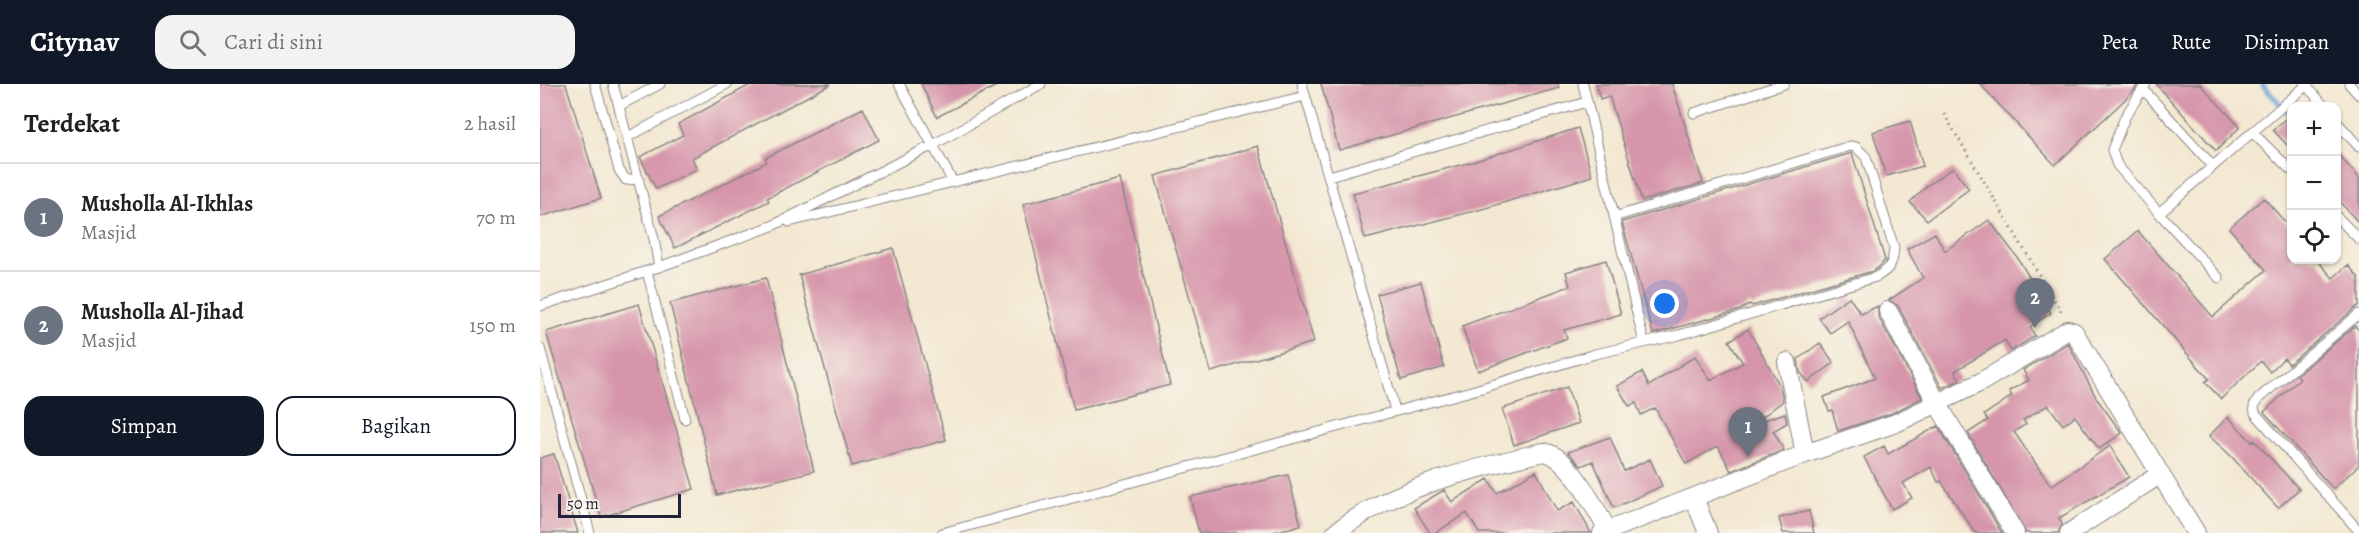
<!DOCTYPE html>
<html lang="id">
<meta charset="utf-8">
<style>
body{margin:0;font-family:Alegreya,serif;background:#f2f2f2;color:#202124}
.controls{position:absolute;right:18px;top:18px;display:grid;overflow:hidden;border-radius:12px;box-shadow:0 2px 4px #0004}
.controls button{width:54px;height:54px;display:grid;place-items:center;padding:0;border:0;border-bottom:2px solid #e0e0e0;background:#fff;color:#202124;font:30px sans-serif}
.scale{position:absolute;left:18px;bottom:15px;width:123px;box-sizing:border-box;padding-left:6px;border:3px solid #22223b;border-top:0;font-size:16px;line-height:21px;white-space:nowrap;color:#22223b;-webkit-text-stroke:4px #f7f3e8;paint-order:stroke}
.you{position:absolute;left:1125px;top:220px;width:21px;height:21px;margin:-15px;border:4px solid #fff;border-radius:50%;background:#1a73e8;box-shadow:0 0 0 9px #1a73e833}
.badge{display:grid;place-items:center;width:39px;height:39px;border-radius:50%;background:#111827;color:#fff;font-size:20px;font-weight:700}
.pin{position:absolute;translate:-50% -50px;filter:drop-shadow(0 2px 3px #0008)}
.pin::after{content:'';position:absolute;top:32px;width:21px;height:18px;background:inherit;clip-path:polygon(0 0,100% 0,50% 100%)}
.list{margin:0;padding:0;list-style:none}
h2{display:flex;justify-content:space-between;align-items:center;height:78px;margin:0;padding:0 24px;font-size:26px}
h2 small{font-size:20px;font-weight:400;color:#757577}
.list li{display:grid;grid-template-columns:39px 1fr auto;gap:18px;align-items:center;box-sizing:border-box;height:108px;padding:0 24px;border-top:2px solid #e0e0e0}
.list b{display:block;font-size:22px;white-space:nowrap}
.list p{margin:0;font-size:20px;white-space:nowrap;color:#757577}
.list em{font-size:20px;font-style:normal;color:#757577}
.actions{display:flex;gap:12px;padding:18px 24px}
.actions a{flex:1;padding:14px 0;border:2px solid #111827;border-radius:18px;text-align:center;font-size:21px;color:#111827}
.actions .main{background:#111827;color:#fff}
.icon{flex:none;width:33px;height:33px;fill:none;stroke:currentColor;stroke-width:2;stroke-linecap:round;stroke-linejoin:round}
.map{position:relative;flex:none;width:1819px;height:449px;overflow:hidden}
header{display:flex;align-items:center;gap:36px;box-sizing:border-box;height:84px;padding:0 30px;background:#111827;color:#fff}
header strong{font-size:28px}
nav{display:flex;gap:33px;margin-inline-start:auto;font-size:21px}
.search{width:420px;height:54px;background:#f2f2f2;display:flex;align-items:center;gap:15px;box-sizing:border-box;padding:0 21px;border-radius:18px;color:#757577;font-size:22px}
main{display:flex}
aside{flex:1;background:#fff}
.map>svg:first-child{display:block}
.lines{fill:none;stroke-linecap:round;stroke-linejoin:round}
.stream{stroke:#6fa0d9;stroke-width:5}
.building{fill:#d695aa}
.lane-casing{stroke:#8a8586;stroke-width:11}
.street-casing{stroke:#8a8586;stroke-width:20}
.path{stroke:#8a8586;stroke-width:3;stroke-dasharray:1.5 4.5;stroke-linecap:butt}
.lane{stroke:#fff;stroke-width:9}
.street{stroke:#fff;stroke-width:18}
</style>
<header>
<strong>Citynav</strong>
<div class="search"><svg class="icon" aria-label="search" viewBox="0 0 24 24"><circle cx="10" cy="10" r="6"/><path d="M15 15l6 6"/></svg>Cari di sini</div>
<nav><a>Peta</a><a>Rute</a><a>Disimpan</a></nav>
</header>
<main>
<aside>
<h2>Terdekat<small>2 hasil</small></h2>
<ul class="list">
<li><span class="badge" style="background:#6b7280">1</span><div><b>Musholla Al-Ikhlas</b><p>Masjid</p></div><em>70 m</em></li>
<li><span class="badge" style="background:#6b7280">2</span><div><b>Musholla Al-Jihad</b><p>Masjid</p></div><em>150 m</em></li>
</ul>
<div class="actions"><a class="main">Simpan</a><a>Bagikan</a></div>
</aside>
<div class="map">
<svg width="1819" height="449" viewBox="0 0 1819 449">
<rect width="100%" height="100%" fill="#f7f3e8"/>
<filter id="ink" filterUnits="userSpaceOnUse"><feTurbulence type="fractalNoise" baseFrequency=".0167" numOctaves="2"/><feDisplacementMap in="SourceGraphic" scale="12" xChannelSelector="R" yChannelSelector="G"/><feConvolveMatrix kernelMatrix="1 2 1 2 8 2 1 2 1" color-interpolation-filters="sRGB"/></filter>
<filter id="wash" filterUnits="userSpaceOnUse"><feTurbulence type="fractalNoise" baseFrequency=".008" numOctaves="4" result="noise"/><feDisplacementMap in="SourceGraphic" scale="24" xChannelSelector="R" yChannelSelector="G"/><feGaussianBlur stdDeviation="1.35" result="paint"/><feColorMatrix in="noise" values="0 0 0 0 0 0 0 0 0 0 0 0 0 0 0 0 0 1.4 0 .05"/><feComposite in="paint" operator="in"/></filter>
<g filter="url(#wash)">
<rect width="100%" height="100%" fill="#f3e8d1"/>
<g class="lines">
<path class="stream" d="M1722 0 1752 33"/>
</g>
<g id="blocks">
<path class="building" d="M0 0H26L61 114 0 133Z
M212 0H291L152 74 157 85 116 105 100 73 143 51 138 40Z
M381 0H460L397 33Z
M781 0H1018L1019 4 799 66Z
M1056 0H1132L1163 99 1102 117 1069 12 1060 15Z
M1440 0H1598L1593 8 1515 81Z
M1616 0H1660L1700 43 1676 67Z
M323 24 339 56 227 114 229 117 135 164 119 132 227 78 225 74Z
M1752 29V66L1733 46Z
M1370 37 1383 82 1346 92 1333 48Z
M1038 44 1052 92 946 124 825 155 813 109 932 78Z
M718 62 774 258 671 288 615 92Z
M1312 69 1345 176 1340 182 1333 187 1212 222 1210 220 1200 226 1113 250 1082 138Z
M1797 69 1819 94V139L1797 115Z
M1413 84 1429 105 1387 136 1370 118 1388 101Z
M580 95 630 301 534 326 483 120Z
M1724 114 1752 146V176H1777L1793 194 1808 181 1819 194V221L1749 280 1744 274 1730 288 1721 277 1681 315 1665 298 1669 295 1565 175 1598 147 1673 233 1726 186 1689 144Z
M1449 136 1477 173 1511 229 1490 243 1495 252 1471 267 1465 256 1415 287 1420 296 1402 304 1358 222 1349 216 1383 194 1367 165 1395 149 1405 167Z
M353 164 406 356 312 382 259 191Z
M1066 176 1081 230 1024 246 1027 254 938 287 922 242 1030 202 1026 188Z
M226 194 274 387 177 411 130 219Z
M881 198 904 283 861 296 837 210Z
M1309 213 1321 230 1338 222V232L1382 314 1352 329 1298 347 1292 326 1289 327 1284 313 1335 294 1308 237 1290 249 1279 234Z
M99 220 154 405 61 433 6 248Z
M1815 242 1819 246V381L1793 405 1724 328 1760 294 1757 291Z
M1208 245 1240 302 1243 317 1213 340 1245 329 1247 339 1233 347 1244 366 1191 387 1178 362 1146 380 1115 324 1101 331 1096 319 1089 322 1077 302 1102 288 1109 302 1155 272 1170 296 1203 279 1189 257Z
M1280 259 1294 279 1268 298 1260 288 1258 275Z
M1528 259 1557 315 1582 349 1559 365 1535 332 1523 341 1508 321 1483 336 1486 340 1474 348 1511 402 1570 362 1589 393 1519 434 1522 440 1518 449H1486L1428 349 1448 336 1444 331 1472 312 1469 307 1489 296 1483 286Z
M1027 303 1039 339 974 361 962 325Z
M1688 333 1712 358 1714 356 1759 405 1738 424 1690 371 1669 352Z
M1398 342 1462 449H1435L1401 397 1398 398 1391 383 1363 399 1372 414 1352 425 1324 373 1344 362 1348 370Z
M1070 353 1084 387 1110 375 1122 402 1074 424 1053 377 1041 382 1028 368Z
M14 370 38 449H0V374Z
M996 387 1017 427 1034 418 1051 449H939L927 429 895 449H890L874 424 904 406 912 418 948 395 957 409Z
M748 391 761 441 730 449H659L650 413Z
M1269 427 1274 449H1243L1239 434Z"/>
</g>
</g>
<g filter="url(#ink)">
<use href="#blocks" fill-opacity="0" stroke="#8a8586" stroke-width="1.5"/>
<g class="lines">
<defs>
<path id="lane" d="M55 0 79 86 86 96 99 95
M73 0 114 155 119 183
M359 0 413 98
M762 0 855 326
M1043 0 1104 259
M1606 0 1585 33 1572 66 1577 81 1619 129 1768 0
M1765 0 1784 22
M1809 0 1819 11
M1603 5 1672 81
M79 22 120 0
M1154 29 1244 0
M1796 37 1819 63
M1713 49 1752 87
M88 53 187 0
M789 92 1047 18
M1619 129 1679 194
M1796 132 1819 155
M249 138 765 12
M107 187 145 335
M0 222 119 183 232 142 393 61 501 0
M1819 230 1719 314 1714 322 1715 329 1819 447
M0 264 50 449
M402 449 935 306 1055 270 1139 251 1336 193C1350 185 1353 180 1354 164L1326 73 1316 63 1310 62 1074 133"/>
<path id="street" d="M1348 227 1397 319 1475 449
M1247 278 1265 370
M1154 414 1168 449
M795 449C855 402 930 386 1003 368 1029 370 1054 424 1068 446
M1062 449 1265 370 1356 339 1441 298 1528 246 1534 248 1656 449
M1529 449 1619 391"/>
</defs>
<use href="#lane" class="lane-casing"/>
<use href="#street" class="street-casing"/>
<path class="path" d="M1404 30 1523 231"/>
<use href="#lane" class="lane"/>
<use href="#street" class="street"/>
</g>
</g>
</svg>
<div class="controls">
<button>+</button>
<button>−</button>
<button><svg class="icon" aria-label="locate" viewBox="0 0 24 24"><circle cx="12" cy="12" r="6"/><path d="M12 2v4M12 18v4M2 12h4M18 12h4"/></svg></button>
</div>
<div class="scale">50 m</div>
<div class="you"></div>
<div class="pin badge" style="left:1208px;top:373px;background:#6b7280">1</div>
<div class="pin badge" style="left:1495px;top:244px;background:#6b7280">2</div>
</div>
</main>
